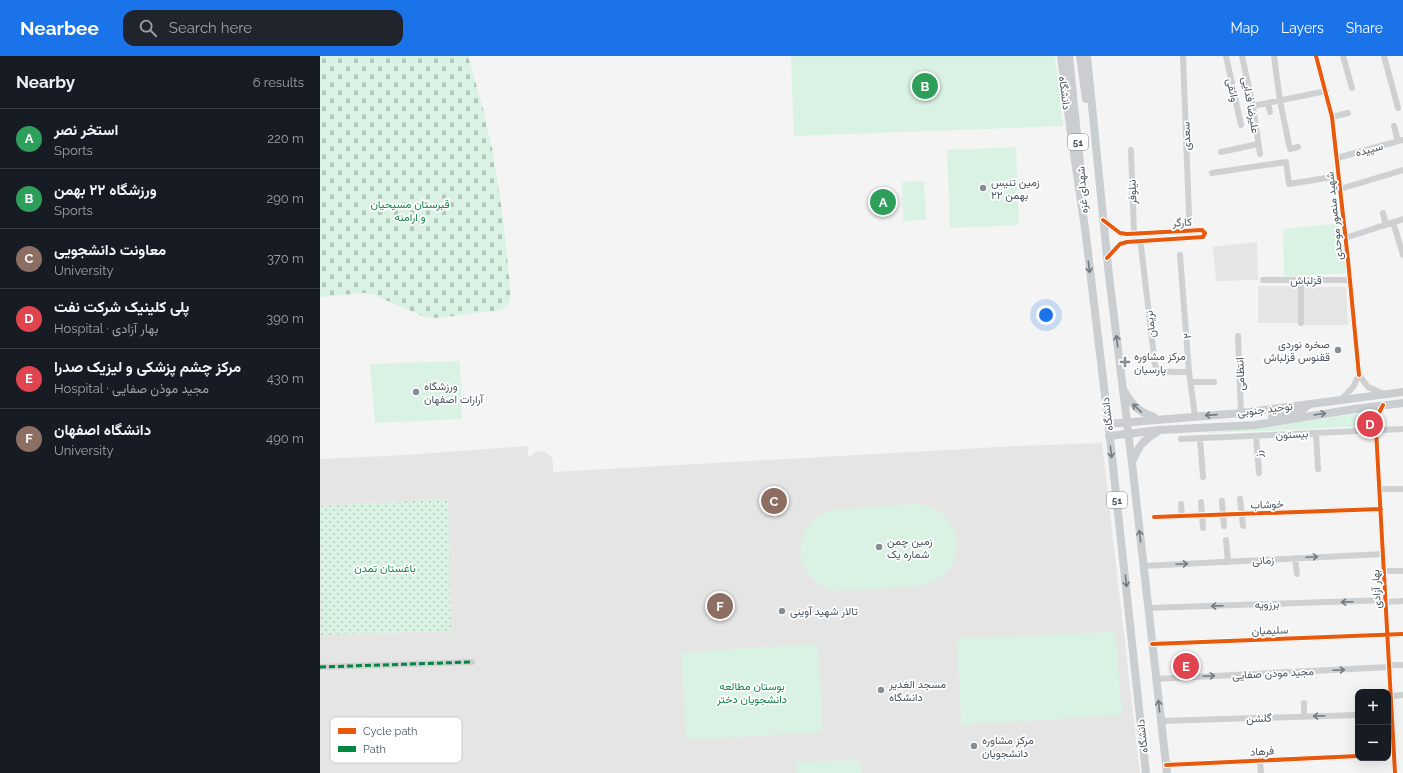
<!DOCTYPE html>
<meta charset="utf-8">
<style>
body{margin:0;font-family:Raleway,Vazirmatn,sans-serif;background:#20242c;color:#f1f3f6}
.controls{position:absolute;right:12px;bottom:12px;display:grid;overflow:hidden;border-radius:8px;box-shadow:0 4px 16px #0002}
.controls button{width:36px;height:36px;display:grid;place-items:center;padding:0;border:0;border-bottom:1px solid #363941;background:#171b24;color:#f1f3f6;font:20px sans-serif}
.you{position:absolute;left:726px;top:259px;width:14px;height:14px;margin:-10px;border:3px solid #fff;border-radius:50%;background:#1a73e8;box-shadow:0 0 0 6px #1a73e833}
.badge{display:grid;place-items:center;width:26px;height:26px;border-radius:50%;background:#1a73e8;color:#fff;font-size:13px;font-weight:700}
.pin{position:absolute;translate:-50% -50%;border:2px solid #fff;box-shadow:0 1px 4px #0006}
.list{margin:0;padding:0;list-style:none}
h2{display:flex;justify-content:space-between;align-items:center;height:52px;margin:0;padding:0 16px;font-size:17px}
h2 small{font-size:13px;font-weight:400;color:#9ea1a6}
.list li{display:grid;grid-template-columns:26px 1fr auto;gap:12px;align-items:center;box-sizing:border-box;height:60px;padding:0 16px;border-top:1px solid #363941}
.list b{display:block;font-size:15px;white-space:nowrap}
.list p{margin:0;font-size:13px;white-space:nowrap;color:#9ea1a6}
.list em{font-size:13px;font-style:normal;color:#9ea1a6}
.icon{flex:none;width:22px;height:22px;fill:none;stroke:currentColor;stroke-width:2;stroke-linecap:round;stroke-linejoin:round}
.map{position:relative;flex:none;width:1083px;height:717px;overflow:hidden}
header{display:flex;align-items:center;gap:24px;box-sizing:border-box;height:56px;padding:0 20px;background:#1a73e8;color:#fff}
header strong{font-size:19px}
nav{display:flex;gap:22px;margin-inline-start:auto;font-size:14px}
.search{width:280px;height:36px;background:#20242c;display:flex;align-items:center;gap:10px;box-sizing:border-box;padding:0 14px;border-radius:12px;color:#9ea1a6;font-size:15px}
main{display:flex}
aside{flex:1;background:#171b24}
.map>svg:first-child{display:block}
.education{fill:#e6e5e6}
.green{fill:#d9f2e3}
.cemetery{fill:url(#cemetery-stones)}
.garden{fill:url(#garden-dots)}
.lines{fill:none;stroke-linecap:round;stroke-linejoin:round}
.minor{stroke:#ced0d2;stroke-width:6}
.major{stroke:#caced1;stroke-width:8}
.quiet{stroke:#00873e;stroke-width:3;stroke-dasharray:6 3;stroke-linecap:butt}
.cycleway-casing{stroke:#fff;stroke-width:6}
.cycleway{stroke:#e8590c;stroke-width:4}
.oneway{stroke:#707a83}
.oneway2{stroke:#727b83}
.poi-dot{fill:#868d94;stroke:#fff;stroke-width:1.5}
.labels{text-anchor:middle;stroke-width:3.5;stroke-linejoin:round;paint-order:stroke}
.shield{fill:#fff;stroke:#808990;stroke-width:1}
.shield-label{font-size:10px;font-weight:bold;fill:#4a5661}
.street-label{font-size:11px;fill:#4a5661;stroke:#fff}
.poi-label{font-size:11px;fill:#4a5661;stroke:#fff;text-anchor:start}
.park-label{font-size:11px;fill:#17864f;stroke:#fff}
.key{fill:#fff;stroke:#c9ccd0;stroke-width:1}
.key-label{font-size:11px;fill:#4a5661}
</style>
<header>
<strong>Nearbee</strong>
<div class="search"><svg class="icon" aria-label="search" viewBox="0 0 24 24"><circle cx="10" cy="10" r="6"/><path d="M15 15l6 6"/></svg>Search here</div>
<nav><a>Map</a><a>Layers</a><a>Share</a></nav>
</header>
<main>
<aside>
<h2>Nearby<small>6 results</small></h2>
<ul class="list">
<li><span class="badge" style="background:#2e9e5b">A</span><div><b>استخر نصر</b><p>Sports</p></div><em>220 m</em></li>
<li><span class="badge" style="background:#2e9e5b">B</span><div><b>ورزشگاه ۲۲ بهمن</b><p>Sports</p></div><em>290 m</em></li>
<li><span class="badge" style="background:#8d6e63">C</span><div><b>معاونت دانشجویی</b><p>University</p></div><em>370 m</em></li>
<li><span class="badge" style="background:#e0444e">D</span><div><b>پلی کلینیک شرکت نفت</b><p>Hospital · بهار آزادی</p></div><em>390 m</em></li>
<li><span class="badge" style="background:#e0444e">E</span><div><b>مرکز چشم پزشکی و لیزیک صدرا</b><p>Hospital · مجید موذن صفایی</p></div><em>430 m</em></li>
<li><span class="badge" style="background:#8d6e63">F</span><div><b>دانشگاه اصفهان</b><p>University</p></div><em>490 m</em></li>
</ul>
</aside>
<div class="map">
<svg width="1083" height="717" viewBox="0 0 1083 717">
<defs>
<pattern id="cemetery-stones" width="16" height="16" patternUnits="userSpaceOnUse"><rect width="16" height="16" fill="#d9f2e3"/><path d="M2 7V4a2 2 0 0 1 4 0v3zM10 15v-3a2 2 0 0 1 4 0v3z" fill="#b2c7bb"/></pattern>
<pattern id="garden-dots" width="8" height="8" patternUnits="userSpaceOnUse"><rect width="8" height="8" fill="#d9f2e3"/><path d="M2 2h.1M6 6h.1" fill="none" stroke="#b2c7bb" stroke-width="1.8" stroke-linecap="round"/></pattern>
</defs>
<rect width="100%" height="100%" fill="#f4f4f4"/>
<path class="education" d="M937 186 938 224 896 225 893 191Z
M938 230H979V267H938Z
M984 231H1026L1028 269H984Z
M782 387 820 717H0V403L85 399 207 390 209 402 215 396 219 395 225 396 229 399 232 402 233 407V416L697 390Z"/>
<path class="green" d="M471 0H735L743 70 474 80Z
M696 91 699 169 630 172 627 94Z
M604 125 606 164 583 165 582 126Z
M1021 167 1026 217 964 221 963 173Z
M140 305 142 363 55 367 50 308Z
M1042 357 1046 358 1049 365 1048 368 1045 370 943 375 880 377 946 371Z
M594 448C648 449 652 522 599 530L517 535C468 525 468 460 518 453Z
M795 576 802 659 641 669 637 582Z
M498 588 503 676 366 684 361 596Z
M540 704 541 717H476V706Z"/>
<path class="cemetery" d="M0 0H148L163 53 173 97 183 162 191 239 188 249 181 254 118 262 105 261 54 239 44 237 0 241Z"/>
<path class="garden" d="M128 443 131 575 1 579 0 450Z"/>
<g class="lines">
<path class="minor" d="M863 0 869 160
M906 0 921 69
M922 0 933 50 940 98
M954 0 960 45 970 93 978 91
M996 0 1012 61 1028 204 1039 319
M1023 0 1032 32
M1064 0 1078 52
M948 48 950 56
M933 50 1006 35
M1012 61 1028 57
M1074 70 1078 85
M811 94 814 177
M901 96 938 88
M1017 102 1082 84
M892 117 966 106 969 128 1019 120
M1020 133 1083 114
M1063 157 1066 169
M783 164 800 177 807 178 882 174 885 177 883 181 807 186 800 188 787 202
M1073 166 1083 199
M1025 182 1083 163
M821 190 835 309C841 319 859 315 869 316
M860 199 869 316 875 360
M943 224H1029
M981 267V224
M918 280 921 357
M1039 319 1048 331 1064 338
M871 326H894
M1022 343 1033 331 1039 319
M1063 349 1057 361 1056 374 1075 717
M1043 352 1049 357 1054 369
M996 377 998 413
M936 380 939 417
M880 382 883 421
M861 383 1083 373
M1059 433H1083
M920 443 923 470
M902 445 904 470
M881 446 883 472
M861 448 862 460
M834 461 1061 453
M906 484 908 506
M975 502 977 518
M823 510 1063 498
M1064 515H1083
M1066 546 1083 545
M828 552 1066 544
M832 588 1083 578
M1069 609H1083
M0 611 152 606
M836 623 1069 611
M1071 640 1083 639
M984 647V661
M841 665 1038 659
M940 704 941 717
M846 709 1038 700"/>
<path class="major" d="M741 0 751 78 765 172 789 373 826 717
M749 0 760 108
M760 0 766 43
M767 0 789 220 812 407 847 717
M804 335C814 350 816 355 834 361
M952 360 980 356 990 348
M788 368 921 357 1083 336
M789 380 840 374 935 369 1035 353 1083 347
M812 406C819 390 822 385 837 376"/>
<path class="quiet" d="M0 611 152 606"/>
<defs>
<path id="cycleway" d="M996 0 1012 61 1028 204 1039 319
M783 164 800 177 807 178 882 174 885 177 883 181 807 186 800 188 787 202
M1063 349 1057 361 1056 374 1075 717
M834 461 1061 453
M832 588 1083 578
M846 709 1038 700"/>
</defs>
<use href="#cycleway" class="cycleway-casing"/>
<use href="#cycleway" class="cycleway"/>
</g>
<defs><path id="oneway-shaft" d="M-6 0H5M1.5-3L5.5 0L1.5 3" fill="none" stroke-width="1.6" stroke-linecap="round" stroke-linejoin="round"/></defs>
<g class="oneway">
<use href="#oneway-shaft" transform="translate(769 211) rotate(83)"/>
<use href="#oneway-shaft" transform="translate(797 285) rotate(-97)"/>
<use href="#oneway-shaft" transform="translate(817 352) rotate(-137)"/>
<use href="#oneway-shaft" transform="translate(1000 358) rotate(-9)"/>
<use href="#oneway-shaft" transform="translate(891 359) rotate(176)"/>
<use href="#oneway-shaft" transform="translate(791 396) rotate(84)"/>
<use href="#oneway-shaft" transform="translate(820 480) rotate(-96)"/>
<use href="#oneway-shaft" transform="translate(806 525) rotate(84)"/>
<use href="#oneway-shaft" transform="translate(839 650) rotate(-96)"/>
</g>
<g class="oneway2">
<use href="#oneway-shaft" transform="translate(992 501) rotate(-3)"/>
<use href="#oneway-shaft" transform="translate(862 508) rotate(-3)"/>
<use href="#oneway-shaft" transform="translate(1027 546) rotate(178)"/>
<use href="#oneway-shaft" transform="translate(897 550) rotate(178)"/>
<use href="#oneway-shaft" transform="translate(1019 614) rotate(-3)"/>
<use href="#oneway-shaft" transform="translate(889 620) rotate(-3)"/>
<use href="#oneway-shaft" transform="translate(999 660) rotate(178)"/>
</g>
<g class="poi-dot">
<circle cx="663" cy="132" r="4"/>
<circle cx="1018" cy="294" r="4"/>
<path d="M803 300h4v4h4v4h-4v4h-4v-4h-4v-4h4z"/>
<circle cx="96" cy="336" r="4"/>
<circle cx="559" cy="491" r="4"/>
<circle cx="462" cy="555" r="4"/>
<circle cx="561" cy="634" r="4"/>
<circle cx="654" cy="690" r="4"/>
</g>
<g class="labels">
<g class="shield">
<rect x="748" y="78" width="20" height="16" rx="3"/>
<rect x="787" y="436" width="20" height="16" rx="3"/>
</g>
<g class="shield-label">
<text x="758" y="90">51</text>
<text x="797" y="448">51</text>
</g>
<g class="street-label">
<text transform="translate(913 34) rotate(78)" y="4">واثقی</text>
<text transform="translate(745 37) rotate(83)" y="4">دانشگاه</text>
<text transform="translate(931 49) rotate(80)" y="4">علیرضا فدایی</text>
<text transform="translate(866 80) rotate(-92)" y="4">سعدی</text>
<text transform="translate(1049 93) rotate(-15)" y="4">سپیده</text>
<text transform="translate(762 134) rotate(-94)" y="4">شهدای غزه</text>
<text transform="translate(812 136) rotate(-92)" y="4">نیلوفر</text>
<text transform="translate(1014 160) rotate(-96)" y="4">شهید منصور موحدی</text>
<text transform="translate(862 166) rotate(-3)" y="4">کارگر</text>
<text x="986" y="228">قزلباش</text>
<text transform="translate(830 268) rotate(-97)" y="4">نریمان</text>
<text transform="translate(867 280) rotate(-94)" y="4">۲</text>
<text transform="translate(920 318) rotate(-92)" y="4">انتظامی</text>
<text transform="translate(945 353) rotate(-7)" y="4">توحید جنوبی</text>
<text transform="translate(787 358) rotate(-97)" y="4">دانشگاه</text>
<text transform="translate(972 378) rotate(-3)" y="4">بیستون</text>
<text transform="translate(938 398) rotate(-96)" y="4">رز</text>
<text transform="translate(947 448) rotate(-2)" y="4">خوشاب</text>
<text transform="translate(943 504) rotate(-3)" y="4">زمانی</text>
<text transform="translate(1056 533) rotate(-93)" y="4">بهار آزادی</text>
<text transform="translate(947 548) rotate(-2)" y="4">برزویه</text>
<text transform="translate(950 574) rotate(-2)" y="4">سلیمیان</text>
<text transform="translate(953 617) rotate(-3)" y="4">مجید موذن صفایی</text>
<text transform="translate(939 662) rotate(-2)" y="4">گلشن</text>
<text transform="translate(822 680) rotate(-96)" y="4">دانشگاه</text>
<text transform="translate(942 695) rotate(-3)" y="4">فرهاد</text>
</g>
<g class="poi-label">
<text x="671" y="130">زمین تنیس<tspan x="671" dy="13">۲۲ بهمن</tspan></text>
<text x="1010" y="292" text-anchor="end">صخره نوردی<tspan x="1010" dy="13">ققنوس قزلباش</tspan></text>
<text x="814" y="304">مرکز مشاوره<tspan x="814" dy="13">پارسیان</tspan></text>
<text x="104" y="334">ورزشگاه<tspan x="104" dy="13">آرارات اصفهان</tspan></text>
<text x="567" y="489">زمین چمن<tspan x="567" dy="13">شماره یک</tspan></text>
<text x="470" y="559">تالار شهید آوینی</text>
<text x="569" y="632">مسجد الغدیر<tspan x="569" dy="13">دانشگاه</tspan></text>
<text x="662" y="688">مرکز مشاوره<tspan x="662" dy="13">دانشجویان</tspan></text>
</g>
<g class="park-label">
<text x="90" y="152">قبرستان مسیحیان<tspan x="90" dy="13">و ارامنه</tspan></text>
<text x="65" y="516">باغستان تمدن</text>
<text x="432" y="634">بوستان مطالعه<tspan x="432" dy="13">دانشجویان دختر</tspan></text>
</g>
</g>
<rect x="10" y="661" width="132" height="46" rx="6" class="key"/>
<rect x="18" y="672" width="18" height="6" fill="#e8590c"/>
<rect x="18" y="690" width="18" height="6" fill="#00873e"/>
<g class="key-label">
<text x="43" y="679">Cycle path</text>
<text x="43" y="697">Path</text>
</g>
</svg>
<div class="controls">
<button>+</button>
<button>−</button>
</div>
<div class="you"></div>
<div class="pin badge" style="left:563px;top:146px;background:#2e9e5b">A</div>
<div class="pin badge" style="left:605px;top:30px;background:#2e9e5b">B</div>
<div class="pin badge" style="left:454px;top:445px;background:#8d6e63">C</div>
<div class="pin badge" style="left:1050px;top:368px;background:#e0444e">D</div>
<div class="pin badge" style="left:866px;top:610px;background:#e0444e">E</div>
<div class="pin badge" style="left:400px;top:550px;background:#8d6e63">F</div>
</div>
</main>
